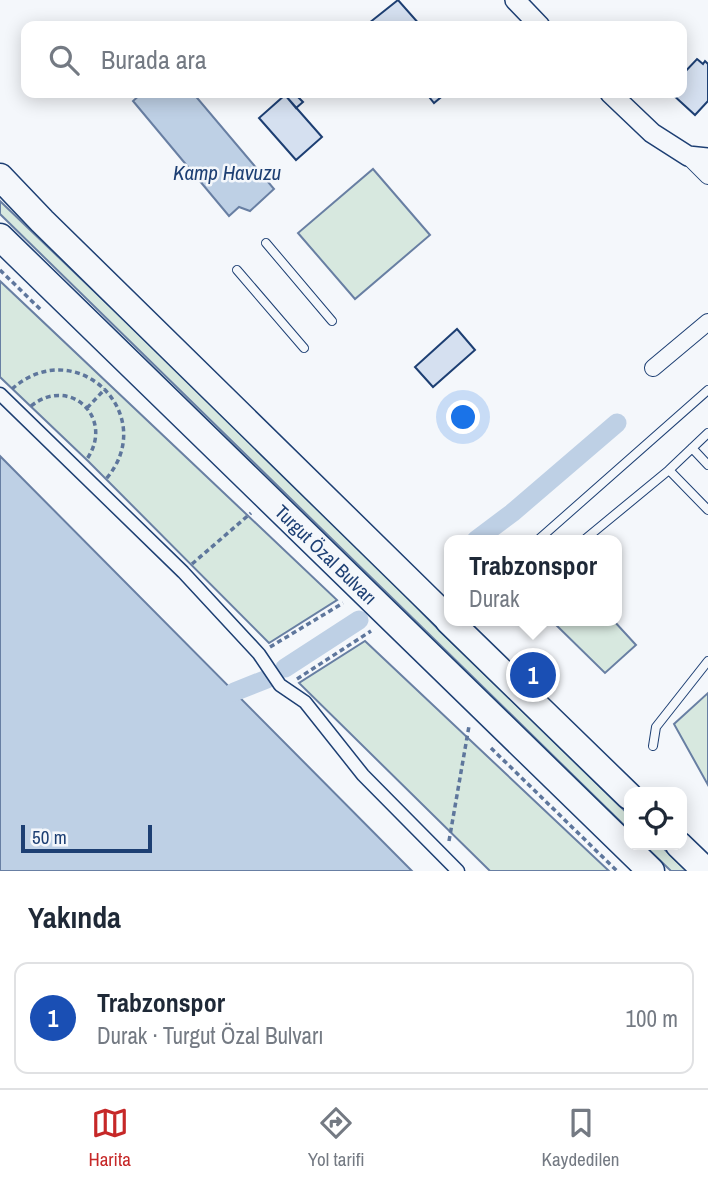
<!DOCTYPE html>
<html lang="tr">
<meta charset="utf-8">
<style>
body{margin:0;font-family:"Archivo Narrow",sans-serif;background:#f6f6f7;color:#1f2937}
.controls{position:absolute;right:21px;bottom:21px;display:grid;overflow:hidden;border-radius:14px;box-shadow:0 4px 18px #0003}
.controls button{width:63px;height:63px;display:grid;place-items:center;padding:0;border:0;border-bottom:2px solid #e0e1e3;background:#fff;color:#1f2937;font:35px sans-serif}
.scale{position:absolute;left:21px;bottom:18px;width:131px;box-sizing:border-box;padding-left:7px;border:4px solid #1d3f73;border-top:0;font-size:19px;line-height:24px;white-space:nowrap;color:#1d3f73;-webkit-text-stroke:5px #f4f7fb;paint-order:stroke}
.you{position:absolute;left:464px;top:418px;width:24px;height:24px;margin:-18px;border:5px solid #fff;border-radius:50%;background:#1a73e8;box-shadow:0 0 0 10px #1a73e833}
.badge{display:grid;place-items:center;width:46px;height:46px;border-radius:50%;background:#c62828;color:#fff;font-size:23px;font-weight:700}
.pin{position:absolute;translate:-50% -50%;border:4px solid #fff;box-shadow:0 2px 7px #0006}
.popup{position:absolute;left:444px;top:535px;width:178px;height:91px;box-sizing:border-box;display:grid;place-content:center;border-radius:14px;background:#fff;filter:drop-shadow(0 2px 5px #0005);font-size:23px;white-space:nowrap;color:#747a83}
.popup b{font-size:26px;color:#1f2937}
.popup::after{content:'';position:absolute;left:50%;top:100%;margin-left:-14px;border:14px solid transparent;border-top-color:#fff}
.list{margin:0;padding:0;list-style:none}
h2{display:flex;justify-content:space-between;align-items:center;height:91px;margin:0;padding:0 28px;font-size:30px}
h2 small{font-size:23px;font-weight:400;color:#747a83}
.list li{display:grid;grid-template-columns:46px 1fr auto;gap:21px;align-items:center;box-sizing:border-box;height:112px;margin:0 14px 14px;padding:0 14px;border:2px solid #e0e1e3;border-radius:14px}
.list b{display:block;font-size:26px;white-space:nowrap}
.list p{margin:0;font-size:23px;white-space:nowrap;color:#747a83}
.list em{font-size:23px;font-style:normal;color:#747a83}
.icon{flex:none;width:38px;height:38px;fill:none;stroke:currentColor;stroke-width:2;stroke-linecap:round;stroke-linejoin:round}
.map{position:relative;flex:none;width:708px;height:871px;overflow:hidden}
.search{position:absolute;background:#fff;box-shadow:0 4px 18px #0003;left:21px;right:21px;top:21px;height:77px;display:flex;align-items:center;gap:18px;box-sizing:border-box;padding:0 24px;border-radius:14px;color:#747a83;font-size:26px}
.sheet{height:217px;background:#fff}
nav{display:flex;justify-content:space-around;align-items:center;box-sizing:border-box;height:98px;border-top:2px solid #e0e1e3;background:#fff;font-size:19px;color:#747a83}
nav a{display:grid;justify-items:center;gap:4px}
nav .on{color:#c62828}
.map>svg:first-child{display:block}
.green{fill:#d7e8df;stroke:#687fa3;stroke-width:2}
.water{fill:#bed0e5;stroke:#687fa3;stroke-width:2}
.lines{fill:none;stroke-linecap:round;stroke-linejoin:round}
.canal{stroke:#bed0e5;stroke-width:19}
.building{fill:#d5e0f0;stroke:#1d3f73;stroke-width:2}
.service-casing{stroke:#1d3f73;stroke-width:10}
.pedestrian-casing{stroke:#1d3f73;stroke-width:15}
.minor-casing{stroke:#1d3f73;stroke-width:18}
.tertiary-casing{stroke:#1d3f73;stroke-width:22}
.trunk-casing{stroke:#1d3f73;stroke-width:29}
.path{stroke:#5e769c;stroke-width:3.5;stroke-dasharray:5 3.5;stroke-linecap:butt}
.service{stroke:#f4f7fb;stroke-width:8}
.pedestrian{stroke:#f4f7fb;stroke-width:12}
.minor{stroke:#f4f7fb;stroke-width:16}
.tertiary{stroke:#f4f7fb;stroke-width:19}
.trunk{stroke:#f4f7fb;stroke-width:26}
.labels{text-anchor:middle;stroke-width:5;stroke-linejoin:round;paint-order:stroke}
.street-label{font-size:19px;fill:#1d3f73;stroke:#f4f7fb}
.water-label{font-size:21px;font-style:italic;fill:#1d3f73;stroke:#f4f7fb}
</style>
<div class="map">
<svg width="708" height="871" viewBox="0 0 708 871">
<rect width="100%" height="100%" fill="#f4f7fb"/>
<path class="green" d="M373 169 430 235 355 299 298 233Z
M0 201 315 503 440 631 629 815V830L0 214Z
M0 281 337 600 269 643 88 461 0 377Z
M552 621H614L636 645 605 673Z
M365 641 609 871H490L299 683Z
M708 693V785L674 724Z
M644 845H660L687 871H671Z"/>
<path class="water" d="M142 93H193L274 189 250 211 239 207 229 216 133 101Z
M0 456 412 871H0Z"/>
<g class="lines">
<path class="canal" d="M476 540 512 513 617 423
M285 668 359 620
M234 692 267 679"/>
</g>
<path class="building" d="M398 0 421 26H372L369 23Z
M697 59 703 64 705 61 708 64V101L695 115 671 93H682V75Z
M288 93H301L297 96 303 102 296 108 285 95Z
M426 93H446L434 103Z
M285 95 322 137 296 160 259 118Z
M457 329 475 350 433 387 415 367Z"/>
<g class="lines">
<defs>
<path id="service" d="M266 243 332 321
M237 270 304 348
M692 448 708 465
M669 470 708 433
M538 540 708 390
M584 540 669 470 708 510
M653 746 656 727 708 661"/>
<path id="pedestrian" d="M0 394 183 572 259 654 280 685 305 702 363 775 458 871"/>
<path id="minor" d="M688 156 708 176
M653 368 708 322"/>
<path id="tertiary" d="M515 0 540 26
M610 93 652 133 688 156 708 158"/>
<g id="trunk">
<path d="M0 177 42 221 449 620"/>
<path id="s1" d="M0 237 651 871"/>
<path d="M449 621 629 796"/>
<path d="M679 845 706 871"/>
</g>
</defs>
<use href="#service" class="service-casing"/>
<use href="#pedestrian" class="pedestrian-casing"/>
<use href="#minor" class="minor-casing"/>
<use href="#tertiary" class="tertiary-casing"/>
<use href="#trunk" class="trunk-casing"/>
<path class="path" d="M0 270 41 310
M12 389C76 332 161 415 106 479
M31 406C70 375 115 418 87 459
M87 408 105 389
M192 564 251 513
M270 647 343 603
M297 679 371 631
M491 748 617 871
M449 841 469 726"/>
<use href="#service" class="service"/>
<use href="#pedestrian" class="pedestrian"/>
<use href="#minor" class="minor"/>
<use href="#tertiary" class="tertiary"/>
<use href="#trunk" class="trunk"/>
</g>
<g class="labels">
<g class="street-label">
<text dy="7" stroke="none"><textPath href="#s1" startOffset="455">Turgut Özal Bulvarı</textPath></text>
</g>
<g class="water-label">
<text x="227" y="180">Kamp Havuzu</text>
</g>
</g>
</svg>
<div class="controls">
<button><svg class="icon" aria-label="locate" viewBox="0 0 24 24"><circle cx="12" cy="12" r="6"/><path d="M12 2v4M12 18v4M2 12h4M18 12h4"/></svg></button>
</div>
<div class="scale">50 m</div>
<div class="you"></div>
<div class="pin badge" style="left:533px;top:675px;background:#1a4fb4">1</div>
<div class="popup"><b>Trabzonspor</b>Durak</div>
<div class="search"><svg class="icon" aria-label="search" viewBox="0 0 24 24"><circle cx="10" cy="10" r="6"/><path d="M15 15l6 6"/></svg>Burada ara</div>
</div>
<section class="sheet">
<h2>Yakında<small></small></h2>
<ul class="list">
<li><span class="badge" style="background:#1a4fb4">1</span><div><b>Trabzonspor</b><p>Durak · Turgut Özal Bulvarı</p></div><em>100 m</em></li>
</ul>
</section>
<nav>
<a class="on"><svg class="icon" aria-label="map" viewBox="0 0 24 24"><path d="M3 6l6-2 6 2 6-2v14l-6 2-6-2-6 2zM9 4v14M15 6v14"/></svg>Harita</a>
<a><svg class="icon" aria-label="directions" viewBox="0 0 24 24"><path d="M12 3l9 9-9 9-9-9zM9 14v-3h6M13 9l2 2-2 2"/></svg>Yol tarifi</a>
<a><svg class="icon" aria-label="saved" viewBox="0 0 24 24"><path d="M7 4h10v16l-5-4-5 4z"/></svg>Kaydedilen</a>
</nav>
